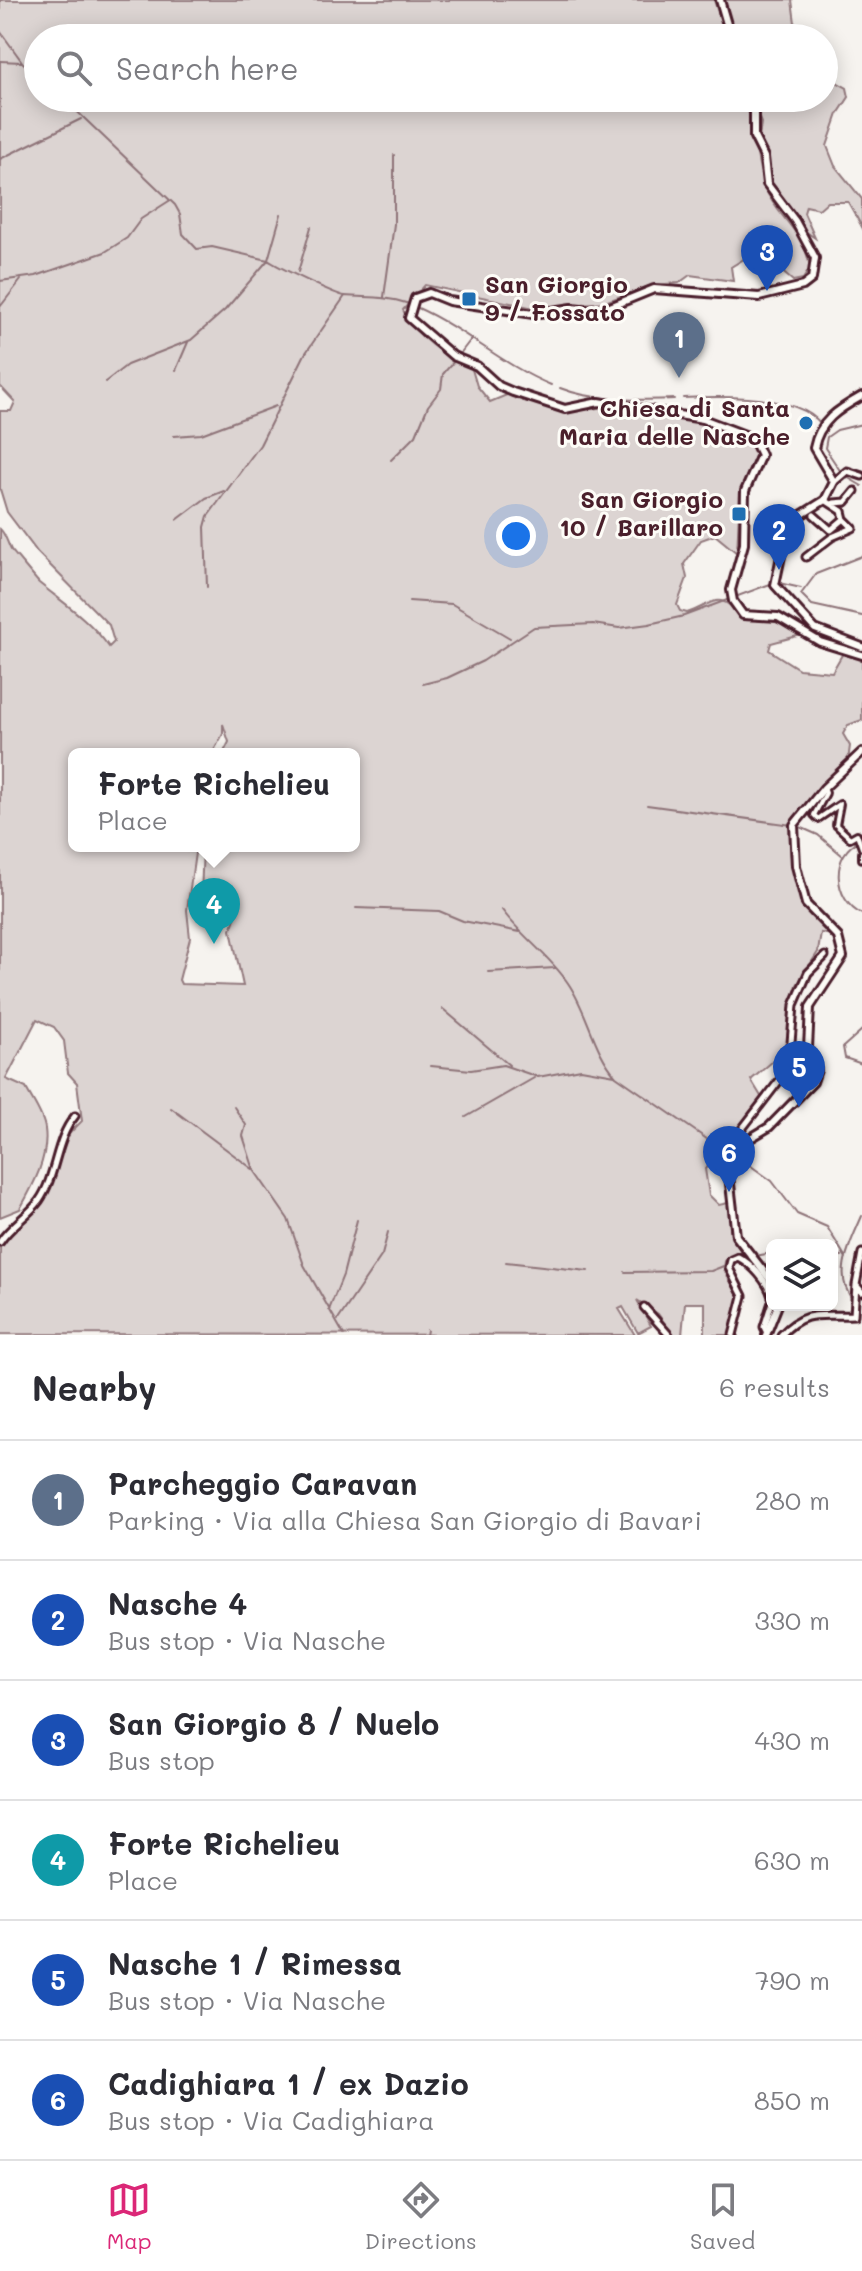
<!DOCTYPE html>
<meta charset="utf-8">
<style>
body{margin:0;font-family:Mali,sans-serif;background:#f7f7f7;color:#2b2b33}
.controls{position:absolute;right:24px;bottom:24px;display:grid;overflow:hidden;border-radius:12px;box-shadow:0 4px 20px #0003}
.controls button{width:72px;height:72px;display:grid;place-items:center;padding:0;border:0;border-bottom:2px solid #e1e1e2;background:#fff;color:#2b2b33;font:40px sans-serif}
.you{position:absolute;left:516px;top:536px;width:28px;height:28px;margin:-20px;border:6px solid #fff;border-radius:50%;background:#1a73e8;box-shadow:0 0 0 12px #1a73e833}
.badge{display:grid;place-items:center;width:52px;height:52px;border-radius:50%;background:#db2777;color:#fff;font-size:26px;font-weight:700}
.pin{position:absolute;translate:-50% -66px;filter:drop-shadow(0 2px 4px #0008)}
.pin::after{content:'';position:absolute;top:42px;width:28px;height:24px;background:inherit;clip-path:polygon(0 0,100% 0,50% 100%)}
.popup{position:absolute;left:68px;top:748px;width:292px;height:104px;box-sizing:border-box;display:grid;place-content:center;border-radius:12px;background:#fff;filter:drop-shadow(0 2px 6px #0005);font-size:26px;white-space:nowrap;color:#7c7c81}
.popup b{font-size:30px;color:#2b2b33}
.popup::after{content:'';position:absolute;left:50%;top:100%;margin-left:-16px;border:16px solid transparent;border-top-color:#fff}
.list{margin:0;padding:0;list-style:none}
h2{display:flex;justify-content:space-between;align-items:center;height:104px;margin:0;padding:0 32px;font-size:34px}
h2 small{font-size:26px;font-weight:400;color:#7c7c81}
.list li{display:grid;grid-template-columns:52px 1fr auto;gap:24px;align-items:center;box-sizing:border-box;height:120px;padding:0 32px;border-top:2px solid #e1e1e2}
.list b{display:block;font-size:30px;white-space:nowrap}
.list p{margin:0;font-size:26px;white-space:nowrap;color:#7c7c81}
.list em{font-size:26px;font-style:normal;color:#7c7c81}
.icon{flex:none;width:44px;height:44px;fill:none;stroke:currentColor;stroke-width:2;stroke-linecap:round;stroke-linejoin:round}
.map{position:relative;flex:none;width:862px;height:1335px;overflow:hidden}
.search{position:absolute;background:#fff;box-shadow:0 4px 20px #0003;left:24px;right:24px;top:24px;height:88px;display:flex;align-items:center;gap:20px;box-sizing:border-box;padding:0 28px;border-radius:44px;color:#7c7c81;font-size:30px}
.sheet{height:824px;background:#fff}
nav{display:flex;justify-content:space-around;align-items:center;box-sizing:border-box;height:112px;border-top:2px solid #e1e1e2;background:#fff;font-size:22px;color:#7c7c81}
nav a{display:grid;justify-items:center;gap:4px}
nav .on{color:#db2777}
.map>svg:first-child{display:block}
.green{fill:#dcd4d2;stroke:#937a7e;stroke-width:2;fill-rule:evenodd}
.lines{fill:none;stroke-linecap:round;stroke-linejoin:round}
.stream{stroke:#8e7378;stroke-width:2}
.pedestrian-casing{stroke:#4a1f2b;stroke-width:10}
.minor-casing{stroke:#4a1f2b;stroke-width:11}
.tertiary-casing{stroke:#4a1f2b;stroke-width:12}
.pedestrian{stroke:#fdfcf7;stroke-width:4}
.minor{stroke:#fdfcf7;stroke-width:5}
.tertiary{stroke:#fdfcf7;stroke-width:6}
.poi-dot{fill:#1f6fb2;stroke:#fdfcf7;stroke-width:3}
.labels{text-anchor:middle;stroke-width:6;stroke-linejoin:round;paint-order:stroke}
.poi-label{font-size:24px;font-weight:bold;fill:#4a1f2b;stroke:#fdfcf7;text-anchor:end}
</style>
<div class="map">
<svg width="862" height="1335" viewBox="0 0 862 1335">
<rect width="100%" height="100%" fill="#f6f3ef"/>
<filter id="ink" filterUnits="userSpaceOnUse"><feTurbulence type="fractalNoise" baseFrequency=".0125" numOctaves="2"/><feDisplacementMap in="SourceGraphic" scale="16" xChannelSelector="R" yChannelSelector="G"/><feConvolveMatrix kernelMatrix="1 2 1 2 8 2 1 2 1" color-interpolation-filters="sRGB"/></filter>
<g filter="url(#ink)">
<path class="green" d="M0 0H714L726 38H38V98H743C757 125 754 159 765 188 777 218 804 229 810 268L803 279 793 281 780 270 766 266 764 256 744 259 731 267 733 281 690 275 679 283 652 285 605 302 534 308 425 285 403 310C412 333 447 361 471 366L477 386 490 402 509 394 562 412 607 407 694 421 748 440 756 454 740 491 737 553 715 535 701 540 684 564 687 578 677 605 680 611 687 613C714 604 718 589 742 617 769 622 777 618 801 635L771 643 769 650 799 669 832 672 843 653 862 659V720L848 725 843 734 850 746 848 761 794 817C785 841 793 891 809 914 815 922 826 928 832 935L821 933 818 952 797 985 792 1002 787 1049 751 1080 762 1098 740 1127 730 1131 728 1138 716 1134 709 1138 714 1146V1162L705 1169 709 1195 719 1205 728 1203 732 1238 744 1256 736 1253 725 1261 724 1269 739 1298 730 1335H705V1303H685L682 1335H673L658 1314 637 1300 651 1326 638 1333 623 1307 619 1309 635 1335 0 1334V1243L49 1185 66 1137 82 1121 77 1083 68 1073 64 1041 54 1027 37 1019 6 1079 26 1088C32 1100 44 1116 45 1129 49 1157 33 1186 20 1209L0 1217V529C5 533 7 542 11 550 13 552 37 581 39 583 65 604 90 620 109 647L114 642 109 625 38 553 7 512 0 489V411H11L15 402 0 386ZM223 724 229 742 223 754H354V846H203L201 896 215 891 238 909 231 930 243 986 181 984 179 980 190 938 187 910 196 846H74V754H212L223 734Z
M723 0H792L797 38H734Z
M824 75 847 88 849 97 838 114 827 146 835 166 862 199V227L848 202H827L819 209 806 206 804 213 815 238 802 229 797 216 772 188 767 152 759 139 761 123 751 98H824Z"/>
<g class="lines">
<path class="stream" d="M0 31 23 63 38 74
M63 38 68 24
M0 61 22 62
M63 98 175 205 180 214 183 234 197 249 212 247 268 260
M0 159 81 119
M268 260C276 266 336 295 345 296 366 298 386 296 406 303 459 323 499 364 551 385
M298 272 311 227
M0 281 36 276 105 252 127 238 141 219 169 201
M384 297 394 224V155
M0 307 21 280
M459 355 472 338
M176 370 188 342
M105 382 127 365 191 340 225 310 268 260 281 214
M560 388C595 402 637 400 674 399
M683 398C719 396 798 393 821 424
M174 436 201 434 276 406
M391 460 416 435 428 406 441 389 443 374 455 360
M841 472 825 448 827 437 837 430 862 424
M845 476 862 486
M177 520 206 498 224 491
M862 556 816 574 801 594 812 605 862 616
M779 583 801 588
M207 587 205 527 208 516 260 445 305 354 345 296
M409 601 452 604 510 638
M423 684 447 678 483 661 534 627 593 624 619 628 649 624 684 616 773 583
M647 805 792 825
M800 827 818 835 843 856
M862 840C829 852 833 901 862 914
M356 908 439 911 463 921 520 932
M502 910C522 937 549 955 568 983 588 1012 593 1050 616 1076L714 1144
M488 972 555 968
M443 1009 509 1065
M862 1030 843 1047 845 1058 862 1064
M431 1066 471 1070 503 1065 538 1077 581 1069 615 1075
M234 1107 246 1125 243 1136 254 1170 288 1219 304 1265 344 1335
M171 1108 254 1170
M466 1117 534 1078
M737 1156 772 1181 797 1214 827 1227 846 1258
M832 1254 842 1256
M755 1256 772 1253
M506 1262 588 1271
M732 1263 749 1258
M625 1272 711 1271 726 1265
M853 1300C832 1275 851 1242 862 1216
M329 1310 343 1275 357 1220
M338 1320 382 1255 388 1232
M426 1335 427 1330"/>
<defs>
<path id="pedestrian" d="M824 788 826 793 814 815 818 819 840 804 836 825 850 838 857 834 862 848
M862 853V859"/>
<path id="minor" d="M834 482 847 471 862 476
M834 503 846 502 855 491
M814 515 831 530 844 519 842 511 825 500
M806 557 832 537 853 528 844 519
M734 1148 735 1138 789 1068 794 1005 808 973 825 956
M0 1242C10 1226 28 1216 39 1201 57 1175 55 1140 75 1116
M862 1253 856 1285 862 1292
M644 1307 669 1335
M767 1333 764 1327 772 1302
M733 1335 743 1296 729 1268 731 1260 738 1257C752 1264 768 1282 772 1297
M781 1335C806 1308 822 1317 854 1315L856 1285"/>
<path id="tertiary" d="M720 0 731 38
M749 98 754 112V137L764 157 767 184 795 221 815 258 812 279 803 286 759 297 654 289 600 311 572 308 533 314 449 301 429 293 415 298 409 318 453 356 477 366 499 386 513 392 565 409 599 402 703 419 753 438 761 455 745 491 744 544 731 590 733 601 743 615 778 617 820 642 862 655
M862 396C839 409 819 421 814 448L834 482 825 500 793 520 786 532 775 585 815 629 862 647
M772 1282 736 1236 727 1158 734 1148 769 1127 813 1082 817 1070 808 1048 810 1007 843 957 838 937 806 904 796 866 794 825 824 788 862 752
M766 1335 778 1305"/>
</defs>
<use href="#pedestrian" class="pedestrian-casing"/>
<use href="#minor" class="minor-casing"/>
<use href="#tertiary" class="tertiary-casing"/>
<use href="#pedestrian" class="pedestrian"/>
<use href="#minor" class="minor"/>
<use href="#tertiary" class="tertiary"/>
</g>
</g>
<g class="poi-dot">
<rect x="461" y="291" width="16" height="16" rx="4"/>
<circle cx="806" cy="423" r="8"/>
<rect x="731" y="506" width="16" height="16" rx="4"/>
</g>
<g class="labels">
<g class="poi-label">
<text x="485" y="293" text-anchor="start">San Giorgio<tspan x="485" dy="28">9 / Fossato</tspan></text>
<text x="790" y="417">Chiesa di Santa<tspan x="790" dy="28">Maria delle Nasche</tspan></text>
<text x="723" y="508">San Giorgio<tspan x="723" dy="28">10 / Barillaro</tspan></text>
</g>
</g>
</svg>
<div class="controls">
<button><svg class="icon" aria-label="layers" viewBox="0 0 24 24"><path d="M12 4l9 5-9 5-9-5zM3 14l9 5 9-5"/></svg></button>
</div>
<div class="you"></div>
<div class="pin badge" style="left:679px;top:378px;background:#5c6f8a">1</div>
<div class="pin badge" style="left:779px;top:570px;background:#1a4fb4">2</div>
<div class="pin badge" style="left:767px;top:291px;background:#1a4fb4">3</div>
<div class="pin badge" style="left:214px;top:944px;background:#0f9aa8">4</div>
<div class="popup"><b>Forte Richelieu</b>Place</div>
<div class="pin badge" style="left:799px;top:1107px;background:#1a4fb4">5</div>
<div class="pin badge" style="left:729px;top:1192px;background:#1a4fb4">6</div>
<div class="search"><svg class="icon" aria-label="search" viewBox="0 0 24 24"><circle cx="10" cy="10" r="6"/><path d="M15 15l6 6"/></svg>Search here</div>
</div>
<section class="sheet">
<h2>Nearby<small>6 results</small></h2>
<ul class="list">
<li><span class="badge" style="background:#5c6f8a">1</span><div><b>Parcheggio Caravan</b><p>Parking · Via alla Chiesa San Giorgio di Bavari</p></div><em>280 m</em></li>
<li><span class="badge" style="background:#1a4fb4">2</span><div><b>Nasche 4</b><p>Bus stop · Via Nasche</p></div><em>330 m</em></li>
<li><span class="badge" style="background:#1a4fb4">3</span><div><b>San Giorgio 8 / Nuelo</b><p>Bus stop</p></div><em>430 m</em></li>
<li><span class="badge" style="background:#0f9aa8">4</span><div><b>Forte Richelieu</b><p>Place</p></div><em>630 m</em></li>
<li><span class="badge" style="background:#1a4fb4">5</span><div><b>Nasche 1 / Rimessa</b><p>Bus stop · Via Nasche</p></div><em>790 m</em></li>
<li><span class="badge" style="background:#1a4fb4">6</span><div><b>Cadighiara 1 / ex Dazio</b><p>Bus stop · Via Cadighiara</p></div><em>850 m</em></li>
</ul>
</section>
<nav>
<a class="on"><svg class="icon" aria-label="map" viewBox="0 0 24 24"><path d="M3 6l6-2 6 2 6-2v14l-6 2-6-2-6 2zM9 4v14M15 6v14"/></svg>Map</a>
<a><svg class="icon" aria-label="directions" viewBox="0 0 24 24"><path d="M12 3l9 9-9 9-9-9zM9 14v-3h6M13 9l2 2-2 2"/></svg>Directions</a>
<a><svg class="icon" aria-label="saved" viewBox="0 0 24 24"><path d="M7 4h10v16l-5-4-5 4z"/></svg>Saved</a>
</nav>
